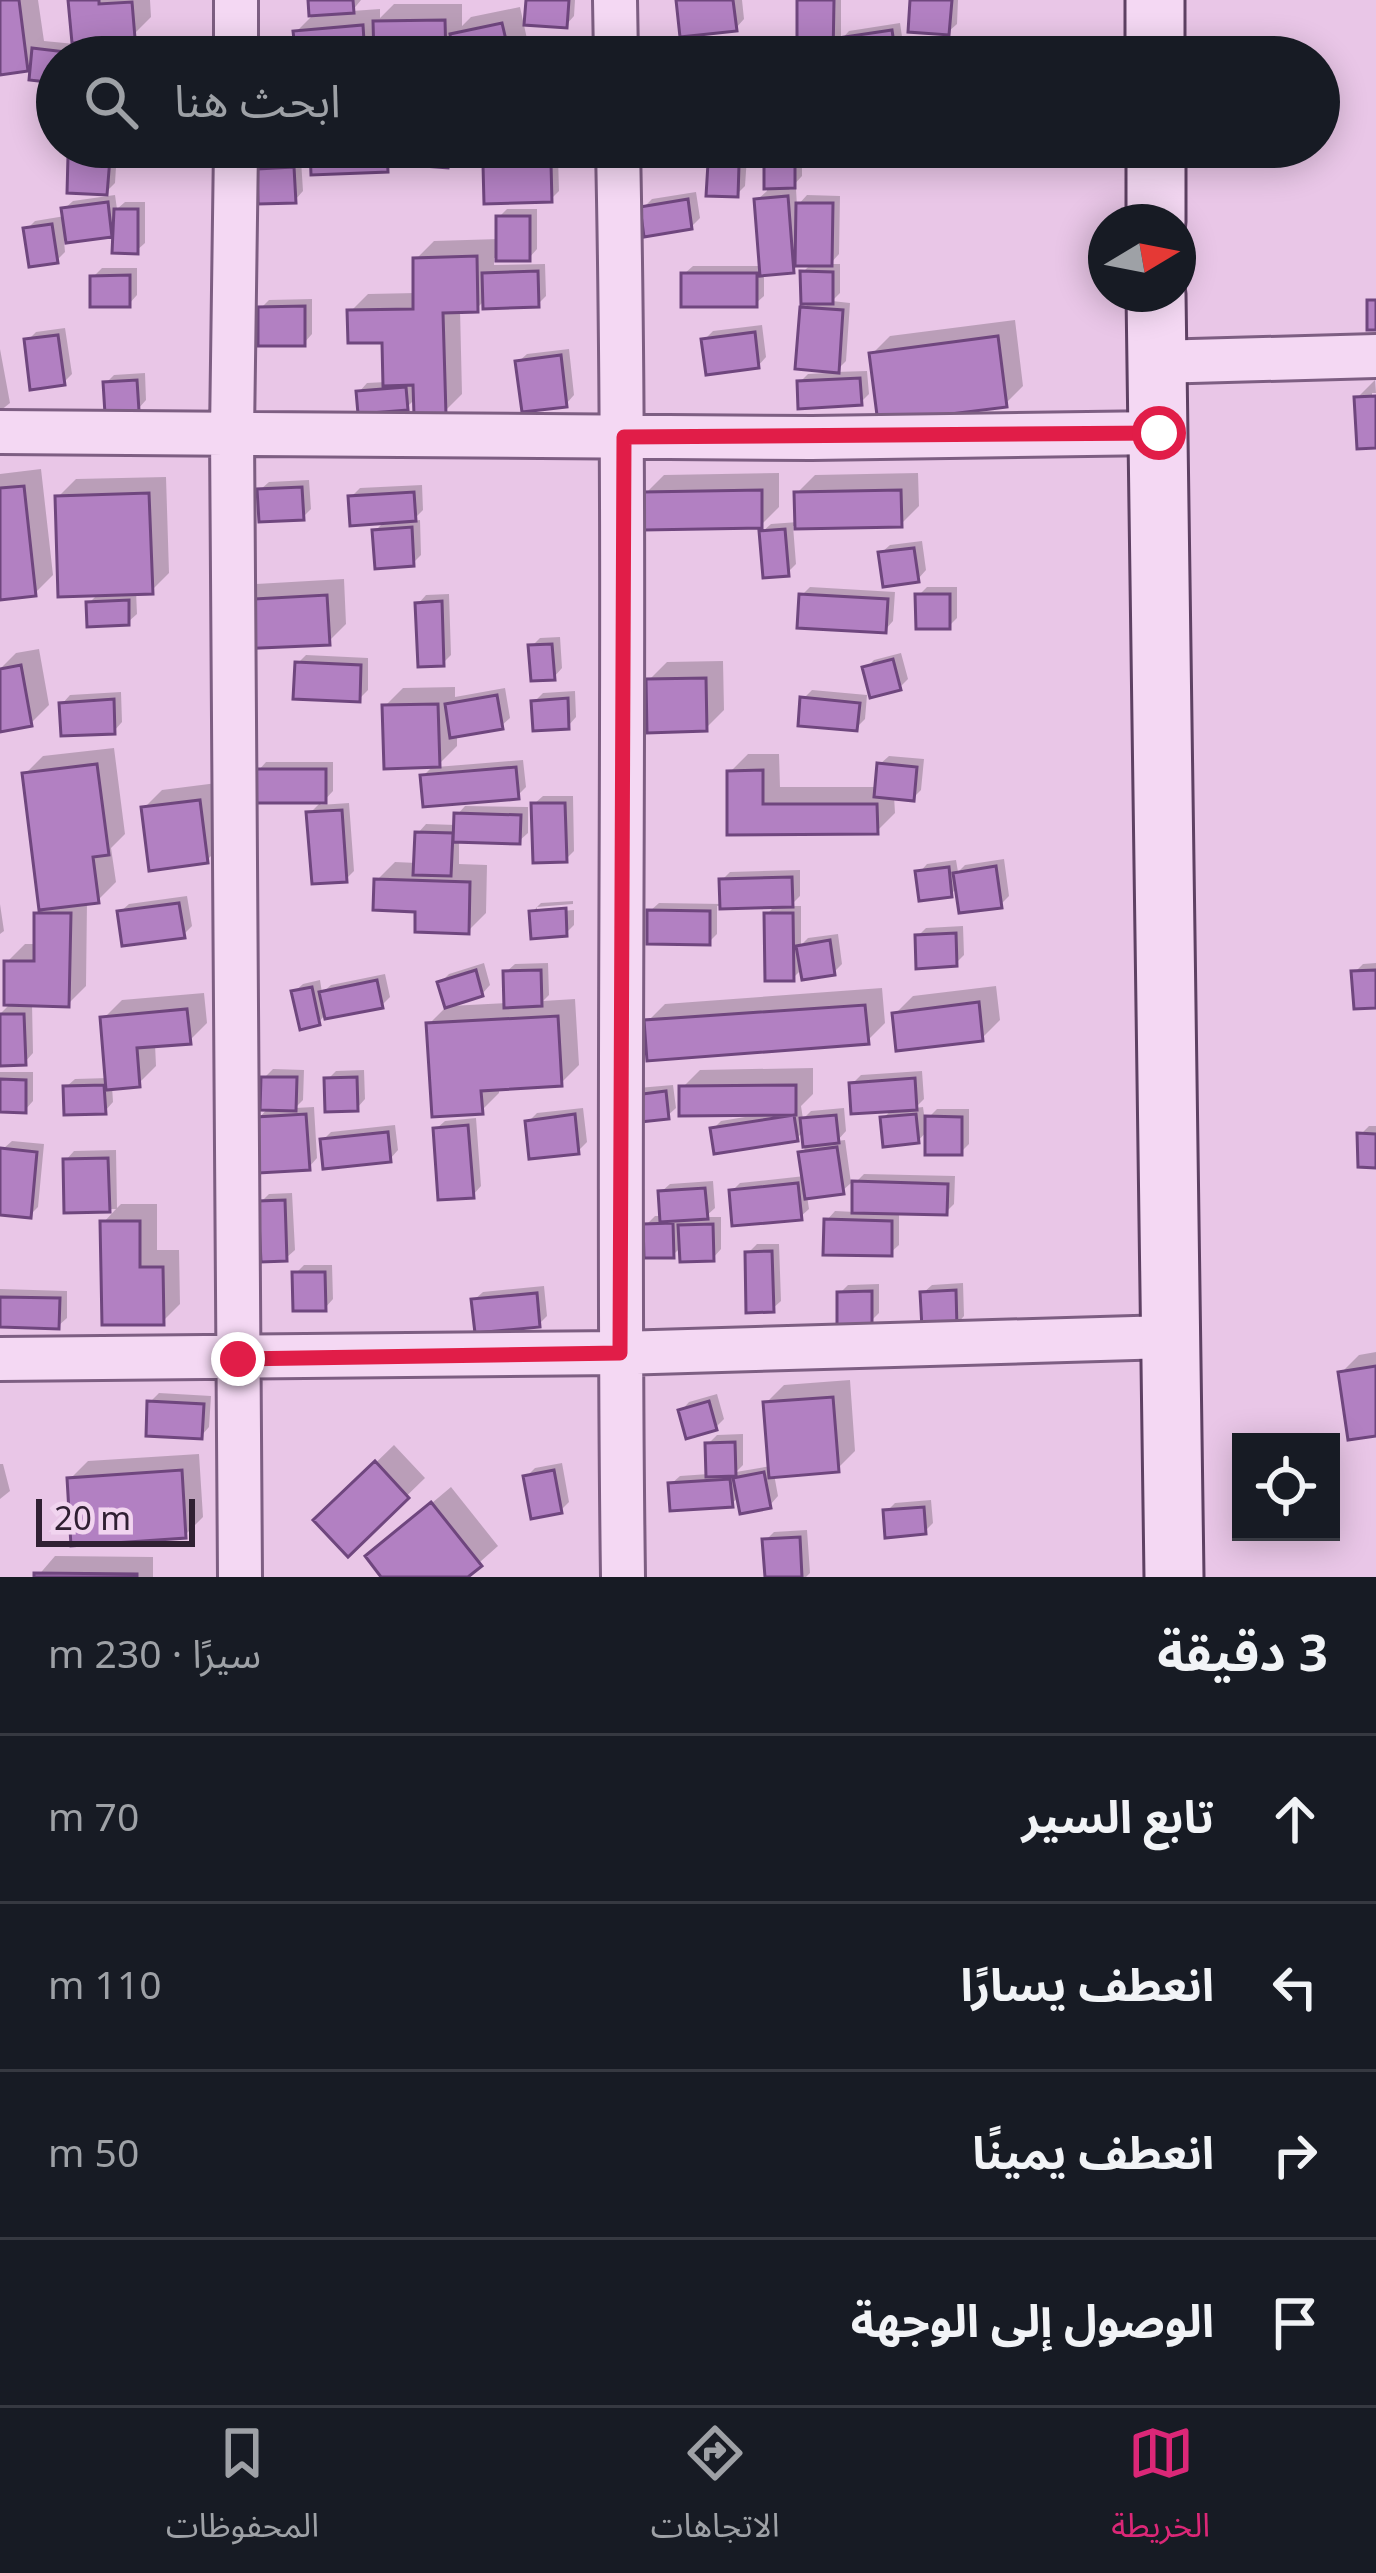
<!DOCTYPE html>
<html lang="ar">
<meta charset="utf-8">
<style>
body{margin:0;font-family:Georgia,"Noto Sans Arabic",serif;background:#20242c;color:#f1f3f6;direction:rtl}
.controls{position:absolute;right:36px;bottom:36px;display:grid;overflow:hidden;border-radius:0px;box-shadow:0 6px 30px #0003}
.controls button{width:108px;height:108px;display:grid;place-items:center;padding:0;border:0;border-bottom:3px solid #363941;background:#171b24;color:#f1f3f6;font:60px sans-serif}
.compass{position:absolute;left:1088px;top:204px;width:108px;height:108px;border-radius:50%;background:#171b24;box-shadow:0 6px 30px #0003;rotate:80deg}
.scale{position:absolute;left:36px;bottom:30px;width:159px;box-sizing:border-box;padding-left:12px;border:6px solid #302033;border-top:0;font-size:33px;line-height:42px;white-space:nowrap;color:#302033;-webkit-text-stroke:9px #f1d4ef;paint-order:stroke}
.stop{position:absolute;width:36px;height:36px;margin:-27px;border:9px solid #e11d48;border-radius:50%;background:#fff}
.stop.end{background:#e11d48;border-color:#fff;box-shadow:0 3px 12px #0008}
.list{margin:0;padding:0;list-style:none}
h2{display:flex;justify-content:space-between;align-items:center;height:156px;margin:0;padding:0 48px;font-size:51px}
h2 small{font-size:39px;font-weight:400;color:#9ea1a6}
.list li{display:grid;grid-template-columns:78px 1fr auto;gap:36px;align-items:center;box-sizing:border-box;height:168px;padding:0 48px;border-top:3px solid #363941}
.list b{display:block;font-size:45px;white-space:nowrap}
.list em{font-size:39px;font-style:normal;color:#9ea1a6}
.icon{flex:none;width:66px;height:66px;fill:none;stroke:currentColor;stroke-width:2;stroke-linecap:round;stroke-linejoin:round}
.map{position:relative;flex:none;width:1376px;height:1577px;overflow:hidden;direction:ltr}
.search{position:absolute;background:#171b24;box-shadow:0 6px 30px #0003;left:36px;right:36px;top:36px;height:132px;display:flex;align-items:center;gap:30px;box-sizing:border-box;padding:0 42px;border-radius:66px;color:#9ea1a6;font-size:45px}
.sheet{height:828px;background:#171b24}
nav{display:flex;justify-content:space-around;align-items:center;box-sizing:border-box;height:168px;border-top:3px solid #363941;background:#171b24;font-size:33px;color:#9ea1a6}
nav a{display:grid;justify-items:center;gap:6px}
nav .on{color:#db2777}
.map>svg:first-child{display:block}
.shadow{fill:#0003}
.building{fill:#b280c2;stroke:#6f467e;stroke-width:3}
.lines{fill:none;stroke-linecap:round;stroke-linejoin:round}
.street-casing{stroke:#7d5e82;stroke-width:48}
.secondary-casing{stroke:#5e4163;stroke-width:63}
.street{stroke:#f4d8f3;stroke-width:42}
.secondary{stroke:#f4d8f3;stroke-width:57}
.route{stroke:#e11d48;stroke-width:15}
</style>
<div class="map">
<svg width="1376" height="1577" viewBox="0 0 1376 1577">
<rect width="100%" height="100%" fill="#e9c6e7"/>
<path class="shadow" d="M0 0H38L44 41 75 44 71 0H150L151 17 133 35 115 36 116 57H57V80L34 61 27 68 0 72Z
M311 0H361L352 11 380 9V18L394 4H462V26L471 17 520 7 531 57H299L296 32 312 16Z
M529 0H575L574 16 566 25Z
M679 0H742L744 19 736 28Z
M800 0H841V40L849 31 900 23 905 57H800Z
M913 0H958L957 24 948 32Z
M313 147H405V151L387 169Z
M415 147H456L455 157 447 165Z
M767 147H802V176L789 190 796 189 797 206 807 195 840 196 839 254 830 264H840V293L832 301 850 303 846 361 835 372 867 371 869 394 861 402 800 382 808 374 828 373 803 309 811 301 803 272 812 263H800L792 271 764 273V296L755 304 684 274 693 266H762L757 200 767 191Z
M80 149 117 151 115 183 106 192 71 157Z
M719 156 747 157 745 186 737 194 711 164Z
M558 157 559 191 551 199 486 166 495 158Z
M301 160 303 191 295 200 260 170 268 161Z
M696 192 700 218 691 227 643 208 652 199Z
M115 195 117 209 125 202H145V243L136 251 116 233 64 241 65 252 57 260 27 229 35 221 65 216 64 209 73 201Z
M507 209H537V249L529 258H494V265L545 264 546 296 538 304 485 300 476 309H460L462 394 444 412 417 397 407 407 359 392 367 383 386 382 385 340 350 312 368 294 416 293V259L434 241 499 239V217Z
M102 268H137V295L129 304 93 277Z
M312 299V334L304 343 261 308 269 300Z
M1015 320 1023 386 1005 404 872 354 890 336Z
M762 325 766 357 758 366 704 340 713 331Z
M65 328 72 374 63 383 27 341 36 332Z
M0 349 10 403 0 411Z
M569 349 574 395 566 404 518 362 527 354Z
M145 373 146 400 138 409 106 383 114 375Z
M1375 380 1376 393H1372V399H1376V445L1357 398Z
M41 469 53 575 35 593 0 597V474Z
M779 473V507L761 525 646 493 664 475Z
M918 473 919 506 901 524 793 526 796 564 787 573 762 532 771 524 798 522 797 493 815 475Z
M166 477 169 573 151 591H136L137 614 128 622 89 603 100 592 58 497 76 479Z
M309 480 311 509 303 517 260 490 269 482Z
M422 485 423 510 412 521 420 520 421 555 413 563 375 531 386 520 351 497 360 488Z
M922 541 926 570 918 579 881 553 890 545Z
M344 579 346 624 328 642 238 601 256 584Z
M810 587 895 592 893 621 885 630 802 595Z
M927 587H957V618L949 626 918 596Z
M449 594 451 655 443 663 418 604 426 595Z
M560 637 562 668 554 677 532 646 540 638Z
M39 649 49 705 31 723 0 729V669L16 653Z
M901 653 908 679 900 687 866 668 874 660Z
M306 655 368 658V690L359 699 298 663Z
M723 661 724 710 706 728 649 680 667 662Z
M455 687V697L505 688 510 718 501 726 457 734V746L436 767 523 760 526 787 517 796 423 776 435 764 385 706 403 688Z
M812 690 867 695 865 719 856 728 803 699Z
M575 691 576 717 568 726 534 702 543 693Z
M121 692 122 722 114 731 62 704 70 695Z
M114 748 125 834 111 848 116 882 98 900 87 901 86 986 68 1004 32 1003 33 1053 25 1062 0 1063V1014L12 1002 7 962 25 944H37L38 914 42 910 25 774 43 756Z
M748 754H779L780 787H878L880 764 889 756 924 759 921 790 913 798 894 796 895 813 877 831 730 832V772Z
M266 762H333V791L320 805 349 803 354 871 346 879 309 814 323 800 258 771Z
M217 783 225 842 207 860 144 808 162 790Z
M543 796H573L574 851 566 859 534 804Z
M465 806 528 807V833L519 841 459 840V864L487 865 486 913 468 931 419 909 377 880 395 862 417 863 418 833 426 824 456 825 457 815Z
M1004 859 1009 896 1000 905 958 887 951 894 919 873 927 864 956 860 958 872 965 865Z
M800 870V896L790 906H801V945L808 938 838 934 842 964 833 973 803 968 793 978 767 914 777 904 717 906V934L709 942 650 911 659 903 723 904 722 880 730 872Z
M187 896 192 926 183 935 120 912 129 904Z
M573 901V904L537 907 541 903Z
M0 904 4 931 0 934Z
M537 907V913L574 910V925L566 933 533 912Z
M963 926 964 955 956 963 918 936 926 928Z
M484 963 490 985 482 994 450 1006 507 1003 506 972 515 964 548 963 549 995 543 1001 575 999 579 1065 561 1083 499 1087V1093L481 1111 429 1024 447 1006 440 983 449 974Z
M1376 963V1005L1354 973 1363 964Z
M385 974 390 997 382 1005 324 1016 318 1023 294 992 303 984 320 980 322 993 331 985Z
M996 986 1000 1020 982 1038 895 1014 913 996Z
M882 988 885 1023 867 1041 647 1022 665 1004Z
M204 993 207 1023 189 1041 155 1044 156 1066 138 1084 112 1086 113 1102 105 1111 66 1087 75 1079 108 1078 104 1018 122 1000Z
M813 1068V1094L801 1106 803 1119 811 1111 844 1108 846 1131 837 1141 845 1140 851 1183 842 1191 807 1196 809 1209 800 1217 732 1191 740 1183 805 1176 804 1131 796 1139 713 1129 721 1121 751 1116V1112L682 1088 700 1070Z
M273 1069 304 1070 303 1100 295 1108 314 1107 317 1158 309 1167 259 1118 269 1107 264 1078Z
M364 1070 365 1099 357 1108 327 1080 336 1071Z
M922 1071 924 1099 915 1108 923 1107 925 1121 937 1109H969V1144L961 1152 928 1130 918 1141 883 1118 893 1109 852 1084 861 1075Z
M0 1072H33V1101L25 1110 0 1109Z
M673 1085 676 1108 667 1116 632 1120 638 1088Z
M583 1108 587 1142 578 1151 528 1122 537 1113Z
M476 1118 481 1186 473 1195 436 1129 445 1121Z
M395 1125 398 1150 390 1159 323 1140 331 1132Z
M1369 1126H1376V1165L1360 1135Z
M12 1141 44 1144 38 1207 30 1215 0 1212 3 1149Z
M116 1150 117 1208 121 1204H157V1250H179L180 1304 162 1322 104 1222 116 1209 67 1210 66 1160 74 1151Z
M864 1174 955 1176 954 1204 946 1212 899 1211V1245L890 1253 827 1220 835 1211 855 1212V1183Z
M713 1181 715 1208 705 1217H721V1249L713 1258 682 1246 673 1255 646 1225 655 1216H662L661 1192 670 1184Z
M292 1193 295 1250 286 1258 261 1202 269 1194Z
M757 1244H779L781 1301 772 1309 748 1253Z
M304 1265H332L333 1299 325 1308 295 1274Z
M963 1283 964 1316 956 1325 923 1293 932 1285Z
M879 1284V1313L871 1321 840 1293 848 1285Z
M544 1286 547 1316 539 1324 474 1300 483 1292Z
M0 1289 67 1291V1318L58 1326 0 1325Z
M1376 1352V1433L1341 1373 1359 1355Z
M850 1380 855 1451 837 1469 774 1474 778 1496 770 1505 740 1496 731 1504 671 1484 680 1476 709 1474 708 1444 717 1435 743 1434V1465L736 1472 771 1466 766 1403 784 1385Z
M159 1393 211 1396 209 1427 201 1436 150 1402Z
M717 1394 724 1419 716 1427 681 1411 689 1402Z
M394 1445 425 1478 348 1553 317 1520Z
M199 1454 203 1517 185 1535 70 1479 88 1461Z
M562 1463 569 1502 561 1510 526 1477 535 1468Z
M0 1464H3L10 1491 0 1499Z
M451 1487 498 1546 463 1577H385L369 1556Z
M931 1500 933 1523 925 1531 886 1512 895 1503Z
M807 1530 810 1573 806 1577H768L766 1540 774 1532Z
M55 1556 153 1557V1577H37Z"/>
<path class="building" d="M0 0H19L28 71 0 75Z
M68 0H99V4L132 2 135 38 72 43Z
M308 0H353L354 13 309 16Z
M526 0H569L567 28 524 25Z
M676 0H733L737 31 680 37Z
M797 0H834L833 57H797Z
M910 0H952L949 35 908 32Z
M445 20 446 57H374L373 21Z
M502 23 510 57H454L450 34Z
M363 25 365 57H296L293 31Z
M892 30 896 57H841L838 38Z
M32 48 66 52 65 57H57V83L29 80Z
M108 49V57H67V51Z
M310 147H387L388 172 311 175Z
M412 147H449L448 168 411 165Z
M764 147H795V188L764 189Z
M68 156 110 158 107 195 67 193Z
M708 163 739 165 738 197 706 196Z
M551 164 552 202 484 204 483 165Z
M294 167 296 203 258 204 257 169Z
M788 196 794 273 760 276 754 199Z
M688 199 692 229 644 237 640 207Z
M108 202 112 237 66 243 61 208Z
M796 203H833L832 266H795Z
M114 209H138V254L112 253Z
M496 216H530V261H496Z
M52 224 58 263 29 267 23 228Z
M477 256 478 312 443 313 446 415H414L413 385 383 386 382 343H348L347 310 413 309V258Z
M538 271 539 307 483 309 482 273Z
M800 271 833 272V304H801Z
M681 273H757V307H681Z
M130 275V307H90V276Z
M1367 300H1376V330H1367Z
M305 306V346H258V307Z
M800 307 843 310 839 373 795 369Z
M755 332 759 368 706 375 701 339Z
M58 335 65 385 30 390 24 339Z
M998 336 1007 407 878 423 869 353Z
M561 355 567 407 522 412 515 361Z
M860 378 862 405 798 409 797 381Z
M137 380 139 411 105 414 103 382Z
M406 387 408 410 358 414 356 391Z
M1376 396V448L1357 449 1354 397Z
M24 486 36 596 0 600V488Z
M302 487 304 520 259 522 257 489Z
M762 490V528L644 530 643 492Z
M901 490 902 527 795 529 794 492Z
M414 492 416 521 350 526 348 496Z
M149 493 153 594 58 597 55 496Z
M412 527 414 566 375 569 372 530Z
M785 529 789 576 763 578 759 531Z
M914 548 919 582 883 587 878 552Z
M799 594 888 599 886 633 797 628Z
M915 594H950V629H916Z
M327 595 330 645 238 649 235 600Z
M129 600V625L87 627 86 602Z
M442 601 444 666 418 667 415 603Z
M552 644 555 680 531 681 528 645Z
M893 659 901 690 870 698 862 667Z
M295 662 361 665 360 702 293 699Z
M21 665 32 726 0 732V669Z
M706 678 707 731 647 733 646 679Z
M497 695 503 729 450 738 445 704Z
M800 697 860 703 857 731 798 726Z
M568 698 569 729 533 731 531 701Z
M114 699 115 734 61 736 59 703Z
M438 704 440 767 384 769 382 705Z
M877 763 917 767 914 801 874 797Z
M97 764 109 855 93 857 99 903 39 910 22 773Z
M516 767 519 799 423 807 420 775Z
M255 769H326V803H254Z
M763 770V804H877L878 834 727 835V771Z
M200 800 208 863 149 871 141 807Z
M531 803H565L567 862 533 863Z
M342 810 347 882 312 884 306 812Z
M454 813 521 815 520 844 453 842Z
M415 832 453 833 451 876 413 875Z
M996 866 1002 908 959 913 953 873Z
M949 867 952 897 919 901 915 871Z
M792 877 793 907 720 909 719 879Z
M374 879 470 882 469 934 415 932V912L373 910Z
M179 903 185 938 122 946 117 911Z
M566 908 567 936 531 939 529 911Z
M647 910 710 911V945L647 944Z
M34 913H71L69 1007 4 1005V961H34Z
M764 913H793L794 981H765Z
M956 933 957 966 916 969 915 935Z
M830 940 835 975 802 980 796 946Z
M476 970 483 996 445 1008 437 982Z
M541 970 542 1006 504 1008 503 971Z
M1376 970V1008L1354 1009 1351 971Z
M377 980 383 1008 325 1019 319 992Z
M312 987 320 1025 300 1030 291 991Z
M979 1002 983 1041 896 1051 892 1013Z
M865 1005 869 1044 647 1061 644 1020Z
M187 1009 191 1044 137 1048 140 1087 106 1090 100 1017Z
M0 1014H24L26 1065 0 1066Z
M558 1016 562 1086 481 1091 483 1114 432 1117 426 1023Z
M261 1077H297L296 1111 260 1110Z
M357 1077 358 1111 325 1112 324 1078Z
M915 1078 917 1110 851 1114 849 1083Z
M0 1079 26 1080V1113L0 1112Z
M104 1085 106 1114 64 1115 63 1086Z
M796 1085V1115L679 1116V1086Z
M666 1091 669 1119 630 1123 627 1096Z
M306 1114 310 1170 259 1173 256 1117Z
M575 1114 579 1154 529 1159 525 1121Z
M916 1114 919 1143 883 1147 880 1117Z
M794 1115 798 1141 714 1154 710 1128Z
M836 1115 839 1143 803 1147 800 1118Z
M925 1116 962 1117V1155H925Z
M468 1125 474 1198 438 1200 433 1128Z
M388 1132 391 1162 323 1169 320 1139Z
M1357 1133 1376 1134V1168L1358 1167Z
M837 1147 844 1194 805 1199 798 1152Z
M0 1148 37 1152 31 1218 0 1215Z
M108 1158 110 1212 64 1213 63 1159Z
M852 1181 948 1184 947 1215 852 1213Z
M798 1183 802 1220 732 1226 729 1190Z
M705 1188 708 1219 660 1222 658 1191Z
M285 1200 287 1261 261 1262 258 1201Z
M824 1219 892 1221V1256L823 1255Z
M100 1221H140V1267H163L164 1325H102Z
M673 1223 674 1258H644L643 1224Z
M713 1224 714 1261 680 1262 678 1225Z
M772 1251 774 1312 746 1313 745 1252Z
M292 1272H325L326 1311H293Z
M956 1290 957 1328H922L920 1292Z
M872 1291V1324L837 1325V1292Z
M537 1293 540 1327 475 1333 471 1299Z
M0 1297 60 1298 59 1329 0 1327Z
M1376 1366V1436L1348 1440 1338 1372Z
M833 1397 839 1472 769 1478 763 1402Z
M147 1401 204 1404 202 1439 146 1436Z
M709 1401 717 1430 686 1439 678 1410Z
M735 1442 736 1476 706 1477 705 1443Z
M375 1461 409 1498 348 1557 313 1520Z
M182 1470 186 1538 71 1546 67 1478Z
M554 1470 562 1513 531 1519 523 1476Z
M764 1472 771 1508 740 1514 733 1478Z
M730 1479 733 1507 670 1511 668 1483Z
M431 1502 482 1566 468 1577H381L365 1556Z
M924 1507 926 1534 885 1538 883 1510Z
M800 1537 802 1577H765L762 1539Z
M34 1573 137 1574V1577H34Z"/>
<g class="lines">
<defs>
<path id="street" d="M615 0 616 57
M236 57V0
M236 147 232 433 240 1577
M618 147C628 624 616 1100 623 1577
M1156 362 1376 356
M0 432 812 438 1159 433
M0 1359 620 1353 1168 1337"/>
<path id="secondary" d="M1155 0V57
M1156 147V222
M1156 294 1174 1577"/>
</defs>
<use href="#street" class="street-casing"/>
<use href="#secondary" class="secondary-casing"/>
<use href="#street" class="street"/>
<use href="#secondary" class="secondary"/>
</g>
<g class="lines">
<path class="route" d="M238 1359 620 1353 624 437 1159 433"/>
</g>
</svg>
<div class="controls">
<button><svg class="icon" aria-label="locate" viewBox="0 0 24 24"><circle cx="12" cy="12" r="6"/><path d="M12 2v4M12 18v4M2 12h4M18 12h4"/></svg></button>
</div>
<svg class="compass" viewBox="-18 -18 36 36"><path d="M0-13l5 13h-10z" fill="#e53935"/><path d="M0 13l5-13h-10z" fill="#9ea1a6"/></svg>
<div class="scale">20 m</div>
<div class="stop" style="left:1159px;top:433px"></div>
<div class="stop end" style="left:238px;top:1359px"></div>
<div class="search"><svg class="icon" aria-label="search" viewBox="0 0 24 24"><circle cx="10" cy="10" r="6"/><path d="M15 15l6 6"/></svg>ابحث هنا</div>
</div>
<section class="sheet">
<h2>3 دقيقة<small>سيرًا · 230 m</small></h2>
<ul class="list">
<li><svg class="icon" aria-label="ahead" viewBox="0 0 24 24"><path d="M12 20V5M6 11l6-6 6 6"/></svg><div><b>تابع السير</b></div><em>70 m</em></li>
<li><svg class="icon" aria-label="left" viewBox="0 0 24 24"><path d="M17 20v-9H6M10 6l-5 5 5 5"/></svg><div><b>انعطف يسارًا</b></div><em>110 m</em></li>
<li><svg class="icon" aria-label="right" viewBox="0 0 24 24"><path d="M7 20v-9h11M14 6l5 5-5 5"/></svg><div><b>انعطف يمينًا</b></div><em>50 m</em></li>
<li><svg class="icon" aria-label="arrive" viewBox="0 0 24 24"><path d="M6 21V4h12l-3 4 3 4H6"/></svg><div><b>الوصول إلى الوجهة</b></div></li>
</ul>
</section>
<nav>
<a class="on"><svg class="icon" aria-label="map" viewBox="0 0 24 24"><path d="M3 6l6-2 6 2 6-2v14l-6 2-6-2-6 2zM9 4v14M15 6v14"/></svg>الخريطة</a>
<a><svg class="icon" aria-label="directions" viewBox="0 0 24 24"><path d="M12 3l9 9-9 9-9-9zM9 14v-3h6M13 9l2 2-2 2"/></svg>الاتجاهات</a>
<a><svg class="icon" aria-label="saved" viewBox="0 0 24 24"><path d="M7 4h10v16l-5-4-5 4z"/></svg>المحفوظات</a>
</nav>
